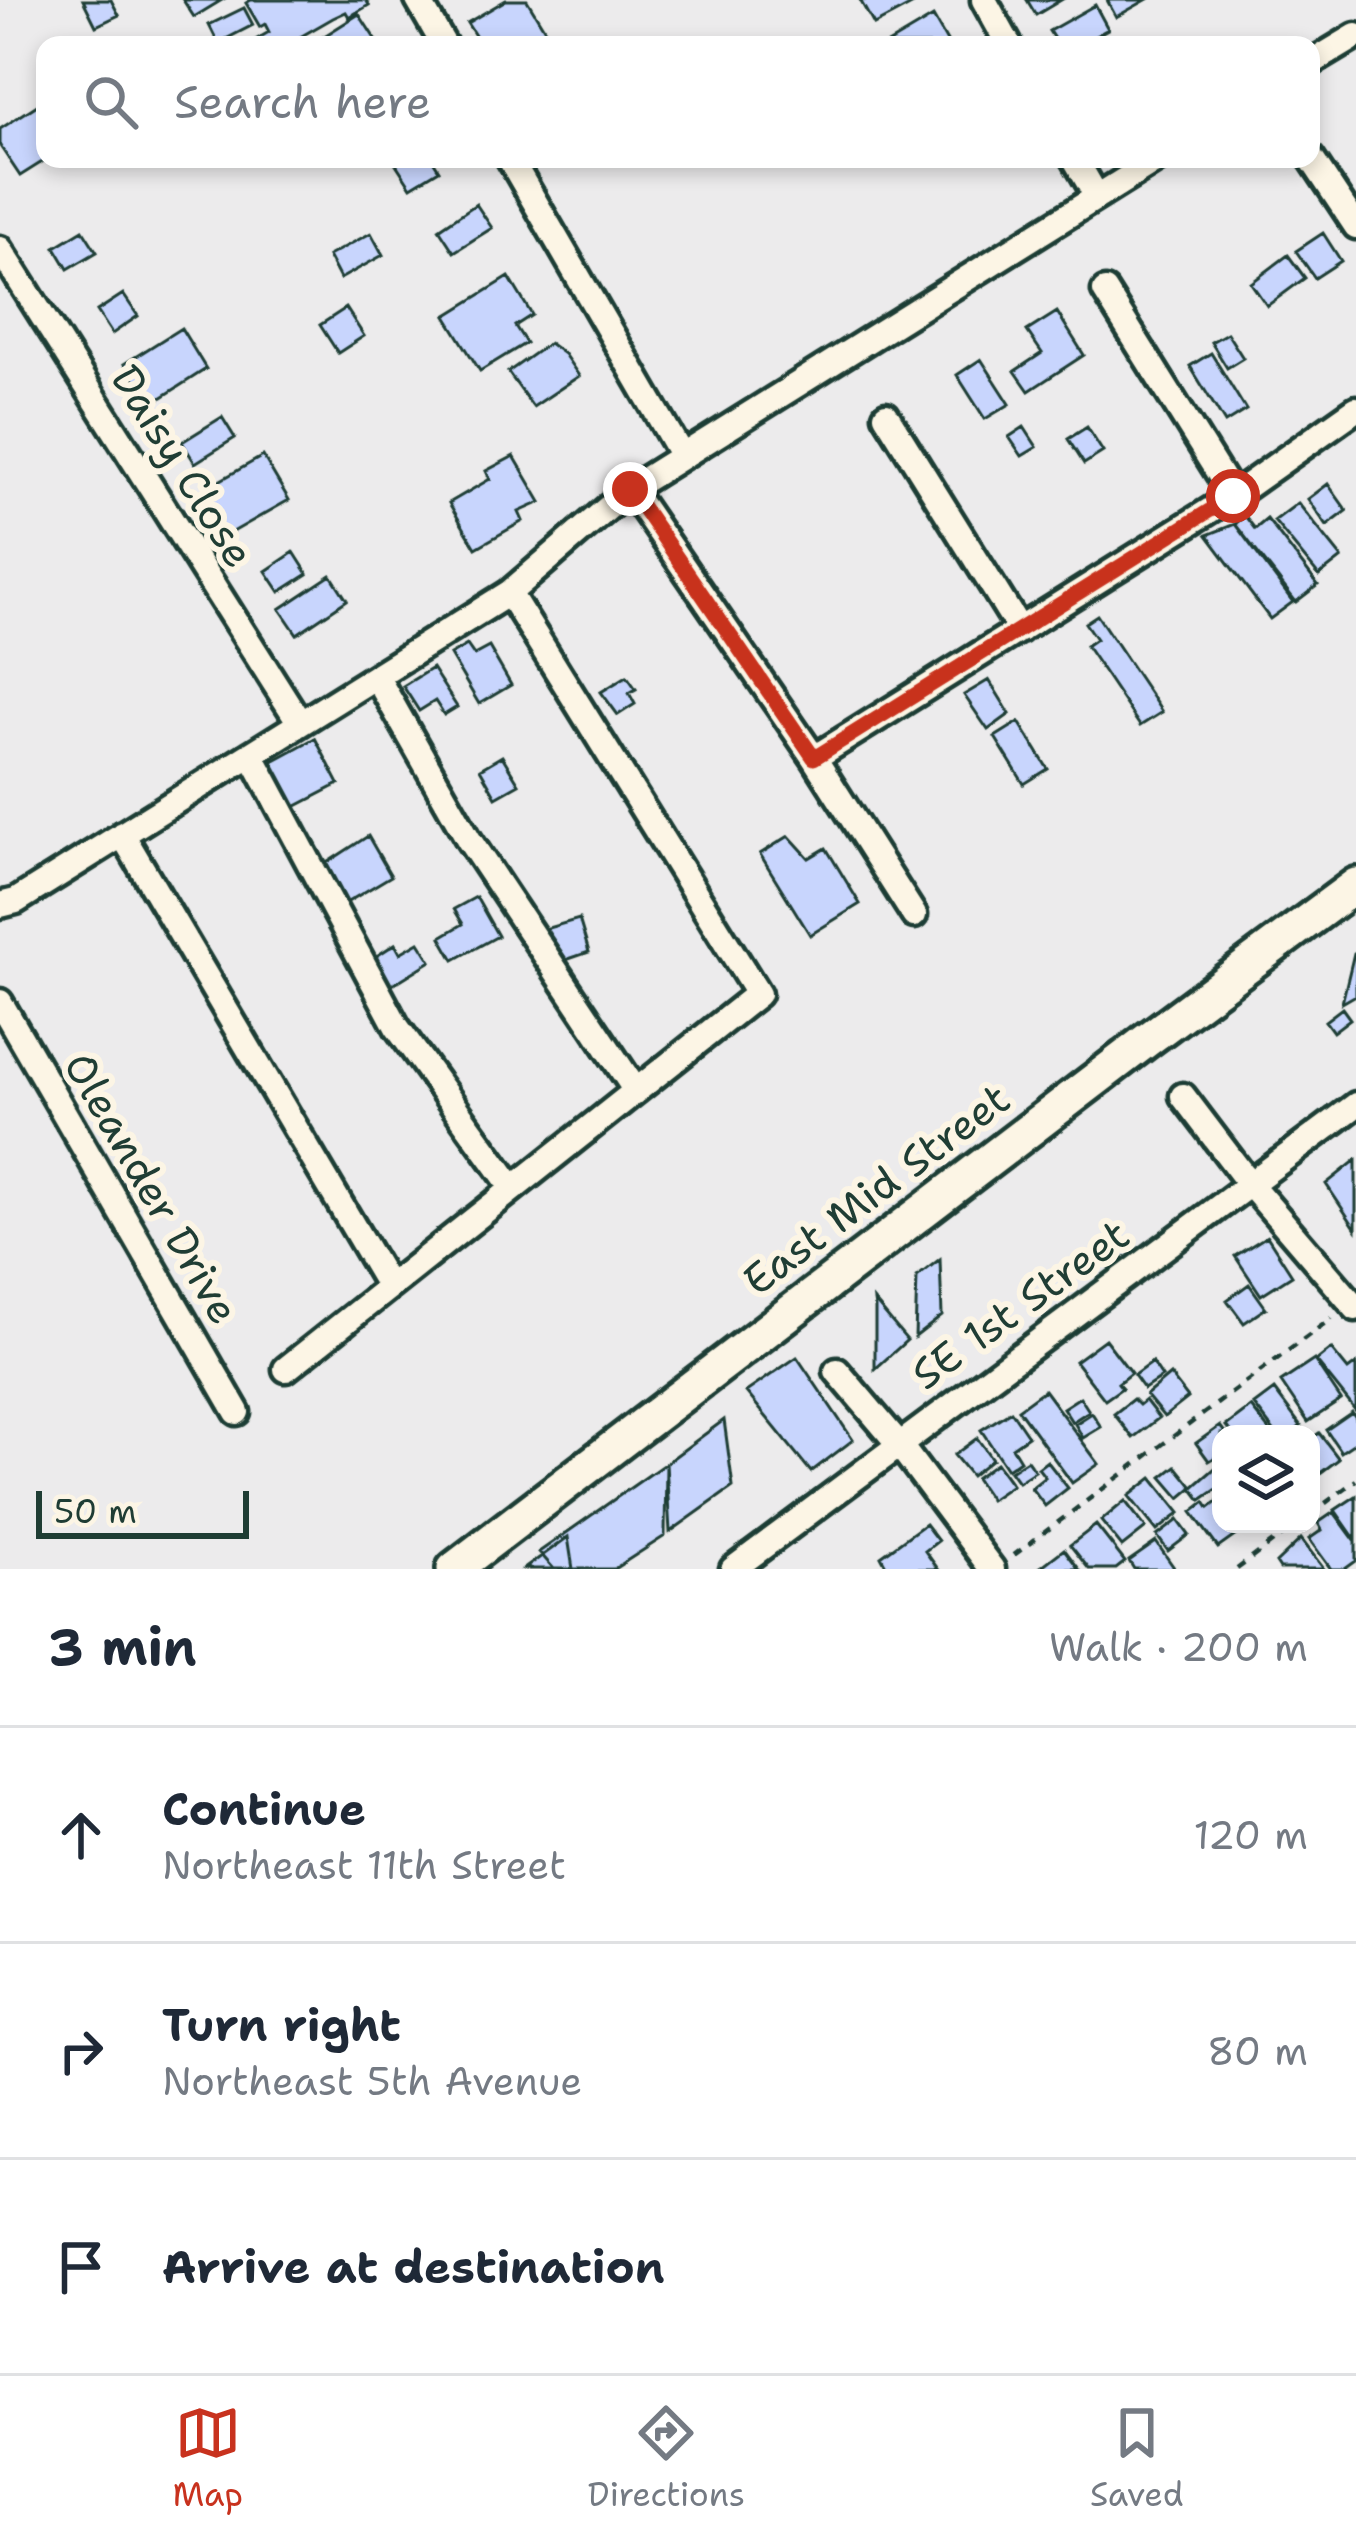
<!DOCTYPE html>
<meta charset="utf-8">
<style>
body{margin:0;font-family:"Shantell Sans",sans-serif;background:#f2f2f3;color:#1f2937}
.controls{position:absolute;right:36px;bottom:36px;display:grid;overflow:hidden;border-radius:24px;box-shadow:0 6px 18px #0003}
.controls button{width:108px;height:108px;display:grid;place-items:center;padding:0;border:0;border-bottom:3px solid #e0e1e3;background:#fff;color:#1f2937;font:60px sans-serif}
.scale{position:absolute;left:36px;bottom:30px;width:213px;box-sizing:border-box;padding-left:12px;border:6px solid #1f3d34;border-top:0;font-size:33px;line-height:42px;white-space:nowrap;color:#1f3d34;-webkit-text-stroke:9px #fcf5e5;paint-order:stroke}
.stop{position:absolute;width:36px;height:36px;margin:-27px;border:9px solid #c8321e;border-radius:50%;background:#fff}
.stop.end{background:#c8321e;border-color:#fff;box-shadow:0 3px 12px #0008}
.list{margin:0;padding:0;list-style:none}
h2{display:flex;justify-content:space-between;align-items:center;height:156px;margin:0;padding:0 48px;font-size:51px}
h2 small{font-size:39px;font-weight:400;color:#747a83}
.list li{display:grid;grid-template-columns:78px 1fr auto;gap:36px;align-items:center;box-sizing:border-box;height:216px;padding:0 48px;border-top:3px solid #e0e1e3}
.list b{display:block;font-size:45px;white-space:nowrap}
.list p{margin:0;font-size:39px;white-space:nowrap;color:#747a83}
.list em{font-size:39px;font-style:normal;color:#747a83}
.icon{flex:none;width:66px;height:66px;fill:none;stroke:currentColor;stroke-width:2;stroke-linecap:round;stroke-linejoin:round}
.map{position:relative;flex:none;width:1356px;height:1569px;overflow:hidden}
.search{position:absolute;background:#fff;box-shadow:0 6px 18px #0003;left:36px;right:36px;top:36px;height:132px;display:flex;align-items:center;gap:30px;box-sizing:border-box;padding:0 42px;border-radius:24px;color:#747a83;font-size:45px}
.sheet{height:804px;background:#fff}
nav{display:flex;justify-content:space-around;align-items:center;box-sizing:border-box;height:168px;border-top:3px solid #e0e1e3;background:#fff;font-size:33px;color:#747a83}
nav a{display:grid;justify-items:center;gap:6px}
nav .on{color:#c8321e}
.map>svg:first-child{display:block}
.building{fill:#c8d5fd;stroke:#1f3d34;stroke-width:3}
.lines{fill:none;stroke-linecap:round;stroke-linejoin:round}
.minor-casing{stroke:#1f3d34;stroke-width:33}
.tertiary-casing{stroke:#1f3d34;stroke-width:42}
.path{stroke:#1f3d34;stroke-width:4.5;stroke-dasharray:9 9;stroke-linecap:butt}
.minor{stroke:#fcf5e5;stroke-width:24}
.tertiary{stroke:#fcf5e5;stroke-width:33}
.route{stroke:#c8321e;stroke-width:15}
.labels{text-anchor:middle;stroke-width:12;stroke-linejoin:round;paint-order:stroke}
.street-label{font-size:42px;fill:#1f3d34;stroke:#fcf5e5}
</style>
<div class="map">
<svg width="1356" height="1569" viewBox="0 0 1356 1569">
<rect width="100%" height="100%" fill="#ecebec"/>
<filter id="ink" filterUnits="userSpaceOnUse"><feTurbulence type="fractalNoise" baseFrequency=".00833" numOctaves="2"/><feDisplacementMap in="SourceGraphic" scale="24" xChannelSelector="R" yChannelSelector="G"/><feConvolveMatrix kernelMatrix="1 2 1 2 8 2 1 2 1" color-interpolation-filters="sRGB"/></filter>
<g filter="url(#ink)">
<path class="building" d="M83 0H111L119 15 96 26Z
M183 0H222L194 17Z
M251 0H366L369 5 349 17 346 12 333 18 286 45H247L269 32 265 24 260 27 246 3Z
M506 0H527L547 33 527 45H481L467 23Z
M860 0H921L874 25Z
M1027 0H1061L1036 15Z
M1107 0H1146L1116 17Z
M1095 5 1108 29 1079 45H1058L1049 31Z
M244 8 253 25 218 43 209 25Z
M359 14 379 45H310Z
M933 17 949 45H886Z
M45 100 47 159 20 176 0 146V129Z
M404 159H432L439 170 411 187 396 164Z
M476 204 492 228 454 252 439 229Z
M83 230 97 252 68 269 55 247Z
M371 233 383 255 340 279 328 256Z
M1323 233 1341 261 1315 278 1296 251Z
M1288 255 1305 278 1267 306 1251 283Z
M509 277 532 315 515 326 526 343 480 371 446 316Z
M123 294 138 316 112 334 97 311Z
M346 308 364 336 338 353 320 325Z
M1057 312 1084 355 1029 391 1015 371 1042 353 1027 331Z
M181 328 206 369 150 405 124 364Z
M1227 333 1243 358 1227 368 1211 342Z
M549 343 564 354 579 376 533 407 508 372Z
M1211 353 1246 410 1225 423 1190 366Z
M981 359 1010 404 985 419 957 375Z
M222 417 235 438 195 463 182 442Z
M1024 427 1037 447 1022 456 1009 437Z
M1087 427 1103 452 1084 464 1068 439Z
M263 456 289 500 224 537 198 493Z
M514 456 541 502 519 512 523 521 476 548 449 503 490 479 486 471Z
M1328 484 1347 511 1327 526 1308 499Z
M1298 503 1342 558 1319 576 1274 521Z
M1245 516 1255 529 1267 519 1318 585 1296 602 1235 524Z
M1235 524 1293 602 1270 619 1207 535Z
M294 552 308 574 280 592 266 571Z
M331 575 347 600 297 634 280 609Z
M1097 615 1162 712 1140 726 1086 646 1096 639 1085 623Z
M467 645 474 655 489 647 511 685 479 704 450 655Z
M432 668 457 707 444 715 435 701 419 711 403 686Z
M627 676 636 689 629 693 635 704 618 715 601 692Z
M989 680 1010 714 988 730 964 695Z
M1019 722 1048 769 1024 784 995 737Z
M315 738 339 784 293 808 269 763Z
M502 756 519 784 496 797 480 769Z
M368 836 391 876 346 903 322 866Z
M789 836 809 858 826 848 860 904 810 935 760 854Z
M476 897 498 936 454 960 441 937 463 924 454 909Z
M579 919 589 952 551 965 541 930Z
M419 942 431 961 389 987 372 959 395 944 400 953Z
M1356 952V995L1342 1003 1354 953Z
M1342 1008 1350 1019 1333 1032 1325 1021Z
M1356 1160V1229L1326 1184Z
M1267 1236 1292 1275 1261 1295 1235 1256Z
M940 1259 942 1316 915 1337 917 1277Z
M1249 1284 1266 1308 1244 1323 1227 1300Z
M874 1301 907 1340 875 1369V1308Z
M1105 1339 1131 1373 1118 1383 1122 1388 1105 1400 1075 1361Z
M1331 1349 1348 1370 1356 1364V1411L1316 1361Z
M797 1357 853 1440 811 1472 746 1392Z
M1314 1360 1341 1400 1308 1422 1281 1382Z
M1152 1362 1162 1377 1144 1389 1134 1375Z
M1170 1375 1188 1398 1164 1417 1146 1395Z
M1044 1390 1099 1464 1072 1483 1018 1409Z
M1274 1390 1301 1426 1291 1434H1276L1254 1405Z
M1080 1397 1089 1411 1072 1422 1063 1408Z
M1133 1399 1139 1405 1145 1400 1159 1418 1133 1438 1114 1414Z
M1251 1407 1272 1434H1232L1226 1426Z
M1011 1411 1028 1436 1012 1447 1020 1460 1007 1469 981 1430Z
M1352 1412 1356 1418V1442L1341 1452 1326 1430Z
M1092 1413 1101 1427 1083 1438 1075 1424Z
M724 1420 733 1487 670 1532 666 1463Z
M1220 1426 1226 1434H1221V1454L1209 1461 1196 1443Z
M1319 1433 1339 1459 1311 1480V1439Z
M977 1438 992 1459 971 1476 954 1455Z
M1027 1460 1035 1471 1018 1482 1010 1471Z
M1047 1461 1068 1488 1045 1506 1031 1488 1045 1477 1038 1468Z
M666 1463 665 1536 614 1569H554L539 1552Z
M996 1463 1012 1485 990 1500 975 1478Z
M1221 1463V1495L1217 1489 1201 1500 1192 1488Z
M1176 1466 1193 1487 1180 1498 1162 1477Z
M1152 1478 1180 1513 1157 1531 1129 1496Z
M1356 1496V1540L1335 1510Z
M1125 1501 1146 1528 1122 1547 1101 1521Z
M1218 1501 1221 1524 1250 1525 1218 1548 1192 1512 1205 1502 1209 1508Z
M1334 1512 1356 1542V1561L1345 1569H1331L1309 1539 1322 1530 1318 1523Z
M1178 1520 1189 1535 1168 1551 1157 1536Z
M925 1524 938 1541 925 1551 938 1569H888L881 1556Z
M1096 1525 1125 1562 1116 1569H1089L1070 1545Z
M568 1537 573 1569H524Z
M1301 1539 1324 1569H1280L1276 1563Z
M1156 1542 1175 1569H1134L1129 1561Z
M1064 1549 1079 1569H1038Z"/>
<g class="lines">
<defs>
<path id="minor" d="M418 0 444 45
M984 0 1009 45
M1311 63 1356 36
M1311 158 1356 226
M510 159 682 456
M1075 159 1097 197
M0 249 300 723
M1105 291 1233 496
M886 415 1020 630
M630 489 814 758 914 915
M376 676 469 840 636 1091
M251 754 397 1027 513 1188
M814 758 1233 496 1356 409
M122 834 389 1287
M0 905 16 901 509 593 630 489 1158 159
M0 1002 237 1412
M1183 1096 1249 1183 1356 1308
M286 1369 758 994 509 593
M837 1371 898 1443 992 1569
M733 1569 1356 1105"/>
<path id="tertiary" d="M454 1569 1147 1040 1356 885"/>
</defs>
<use href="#minor" class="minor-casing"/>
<use href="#tertiary" class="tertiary-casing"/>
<path class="path" d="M1311 1514 1356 1480
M1014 1555 1332 1318
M1237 1569 1297 1524"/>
<use href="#minor" class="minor"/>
<use href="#tertiary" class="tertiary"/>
</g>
</g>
<g class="lines" filter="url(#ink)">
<path class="route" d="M630 489 814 758 1233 496"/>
</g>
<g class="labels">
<g class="street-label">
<text transform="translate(183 466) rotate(58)" y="15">Daisy Close</text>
<text transform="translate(152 1188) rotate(60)" y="15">Oleander Drive</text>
<text transform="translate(876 1189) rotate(-37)" y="15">East Mid Street</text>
<text transform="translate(1020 1304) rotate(-36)" y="15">SE 1st Street</text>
</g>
</g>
</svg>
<div class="controls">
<button><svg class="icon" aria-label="layers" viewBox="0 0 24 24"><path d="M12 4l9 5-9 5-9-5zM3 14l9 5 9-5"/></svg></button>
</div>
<div class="scale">50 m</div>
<div class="stop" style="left:1233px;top:496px"></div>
<div class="stop end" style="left:630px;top:489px"></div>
<div class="search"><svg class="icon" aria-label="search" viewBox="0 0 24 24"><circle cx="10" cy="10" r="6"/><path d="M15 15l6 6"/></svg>Search here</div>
</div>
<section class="sheet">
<h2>3 min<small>Walk · 200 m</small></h2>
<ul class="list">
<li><svg class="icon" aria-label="ahead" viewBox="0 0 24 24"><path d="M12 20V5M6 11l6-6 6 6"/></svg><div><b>Continue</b><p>Northeast 11th Street</p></div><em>120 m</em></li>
<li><svg class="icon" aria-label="right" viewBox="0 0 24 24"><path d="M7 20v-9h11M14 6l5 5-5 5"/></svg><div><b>Turn right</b><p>Northeast 5th Avenue</p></div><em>80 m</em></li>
<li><svg class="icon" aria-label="arrive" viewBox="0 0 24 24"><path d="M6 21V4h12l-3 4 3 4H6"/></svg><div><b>Arrive at destination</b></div></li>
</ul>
</section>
<nav>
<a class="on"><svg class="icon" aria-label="map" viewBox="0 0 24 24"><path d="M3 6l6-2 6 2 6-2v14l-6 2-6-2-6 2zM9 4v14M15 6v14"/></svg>Map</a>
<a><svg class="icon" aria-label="directions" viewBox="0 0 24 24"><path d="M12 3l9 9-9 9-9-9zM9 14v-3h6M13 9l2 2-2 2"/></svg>Directions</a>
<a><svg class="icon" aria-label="saved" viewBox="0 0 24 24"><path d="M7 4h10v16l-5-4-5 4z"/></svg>Saved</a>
</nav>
